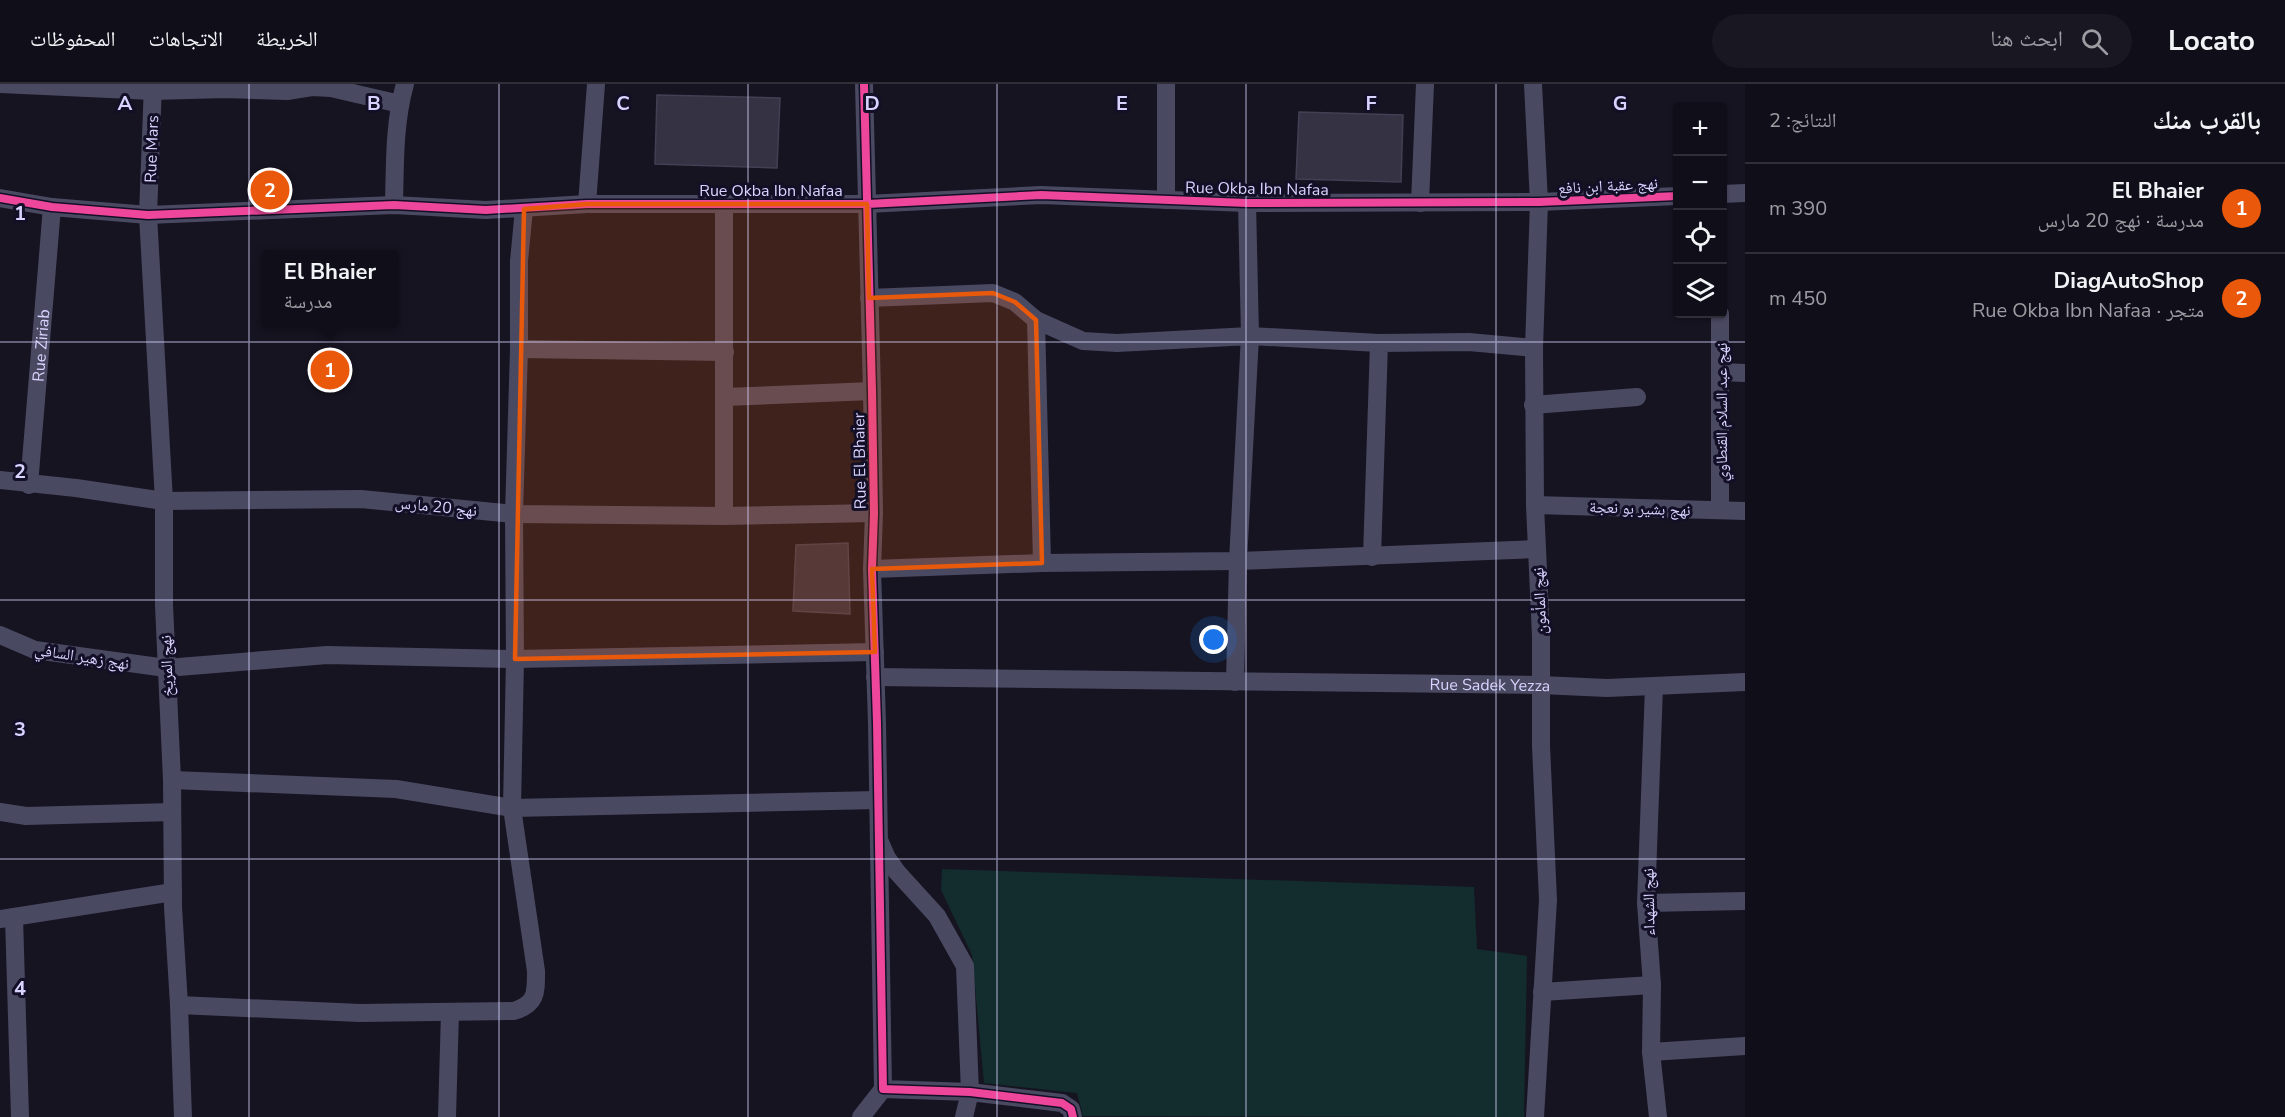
<!DOCTYPE html>
<html lang="ar">
<meta charset="utf-8">
<style>
body{margin:0;font-family:"Nunito Sans","Noto Naskh Arabic",sans-serif;background:#191822;color:#f1f3f6;direction:rtl}
.controls{position:absolute;right:18px;top:18px;display:grid;overflow:hidden;border-radius:6px;box-shadow:0 2px 4px #0004}
.controls button{width:54px;height:54px;display:grid;place-items:center;padding:0;border:0;border-bottom:2px solid #302f38;background:#100f19;color:#f1f3f6;font:30px sans-serif}
.you{position:absolute;left:1214px;top:556px;width:21px;height:21px;margin:-15px;border:4px solid #fff;border-radius:50%;background:#1a73e8;box-shadow:0 0 0 9px #1a73e833}
.badge{display:grid;place-items:center;width:39px;height:39px;border-radius:50%;background:#ea580c;color:#fff;font-size:20px;font-weight:700}
.pin{position:absolute;translate:-50% -50%;border:3px solid #fff;box-shadow:0 2px 6px #0006}
.popup{position:absolute;left:261px;top:166px;width:138px;height:78px;box-sizing:border-box;display:grid;place-content:center;border-radius:6px;background:#100f19;filter:drop-shadow(0 2px 4px #0005);font-size:20px;white-space:nowrap;color:#9c9ca2}
.popup b{font-size:22px;color:#f1f3f6}
.popup::after{content:'';position:absolute;left:50%;top:100%;margin-left:-12px;border:12px solid transparent;border-top-color:#100f19}
.list{margin:0;padding:0;list-style:none}
h2{display:flex;justify-content:space-between;align-items:center;height:78px;margin:0;padding:0 24px;font-size:26px}
h2 small{font-size:20px;font-weight:400;color:#9c9ca2}
.list li{display:grid;grid-template-columns:39px 1fr auto;gap:18px;align-items:center;box-sizing:border-box;height:90px;padding:0 24px;border-top:2px solid #302f38}
.list b{display:block;font-size:22px;white-space:nowrap}
.list p{margin:0;font-size:20px;white-space:nowrap;color:#9c9ca2}
.list em{font-size:20px;font-style:normal;color:#9c9ca2}
.icon{flex:none;width:33px;height:33px;fill:none;stroke:currentColor;stroke-width:2;stroke-linecap:round;stroke-linejoin:round}
.map{position:relative;flex:none;width:1745px;height:1033px;overflow:hidden;direction:ltr}
header{display:flex;align-items:center;gap:36px;box-sizing:border-box;height:84px;padding:0 30px;background:#100f19;border-bottom:2px solid #302f38}
header strong{font-size:28px}
nav{display:flex;gap:33px;margin-inline-start:auto;font-size:21px}
.search{width:420px;height:54px;background:#191822;display:flex;align-items:center;gap:15px;box-sizing:border-box;padding:0 21px;border-radius:33px;color:#9c9ca2;font-size:22px}
main{display:flex}
aside{flex:1;background:#100f19}
.map>svg:first-child{display:block}
.green{fill:#132c2d}
.building{fill:#343243;stroke:#433f54;stroke-width:1.5}
.lines{fill:none;stroke-linecap:round;stroke-linejoin:round}
.minor{stroke:#4a4962;stroke-width:18}
.cycleway-casing{stroke:#130f26;stroke-width:11}
.cycleway{stroke:#ed469a;stroke-width:8}
.marked{fill:#e8590c;fill-opacity:0.2;stroke:#e8590c;stroke-width:4.5;stroke-linejoin:round}
.grid{fill:none;stroke:#d9d4ff;stroke-width:1.5;stroke-opacity:0.55}
.labels{text-anchor:middle;stroke-width:6;stroke-linejoin:round;paint-order:stroke}
.street-label{font-size:16px;fill:#d9d4ff;stroke:#130f26}
.grid-label{font-size:20px;text-anchor:middle;font-weight:bold;fill:#d9d4ff;stroke:#130f26;stroke-width:6;stroke-linejoin:round;paint-order:stroke}
</style>
<header>
<strong>Locato</strong>
<div class="search"><svg class="icon" aria-label="search" viewBox="0 0 24 24"><circle cx="10" cy="10" r="6"/><path d="M15 15l6 6"/></svg>ابحث هنا</div>
<nav><a>الخريطة</a><a>الاتجاهات</a><a>المحفوظات</a></nav>
</header>
<main>
<aside>
<h2>بالقرب منك<small>النتائج: 2</small></h2>
<ul class="list">
<li><span class="badge">1</span><div><b>El Bhaier</b><p>مدرسة · نهج 20 مارس</p></div><em>390 m</em></li>
<li><span class="badge">2</span><div><b>DiagAutoShop</b><p>متجر · Rue Okba Ibn Nafaa</p></div><em>450 m</em></li>
</ul>
</aside>
<div class="map">
<svg width="1745" height="1033" viewBox="0 0 1745 1033">
<rect width="100%" height="100%" fill="#161421"/>
<path class="green" d="M942 785 1474 803 1477 865 1527 872 1524 1033 1083 1032 1077 1009 984 999 972 871 941 806Z"/>
<path class="building" d="M657 11 780 14 777 84 655 80Z
M1299 28 1403 31 1401 98 1296 95Z
M848 459 850 530 793 527 796 461Z"/>
<g class="lines">
<g class="minor">
<path d="M0 0 153 7 225 5 287 7 312 3 331 4 400 20"/>
<path d="M153 0 148 131 164 417V521L172 696 173 823 179 921 183 1033"/>
<path d="M864 0 872 307 874 429 872 485 877 639 883 1005 970 1008 1062 1019 1071 1025 1073 1033"/>
<path d="M1533 0 1539 118 1534 264 1535 421 1541 552V662L1548 816 1535 1033"/>
<path d="M1722 110 1745 109"/>
<path d="M0 114 52 123 148 131 394 121 486 126 587 120H867L1041 111 1247 119 1539 118 1678 112"/>
<path d="M1166 116V0"/>
<path d="M1247 119 1250 252 1379 259"/>
<path d="M1420 119 1425 0"/>
<path d="M587 120 596 0"/>
<path d="M394 121C395 80 394 39 405 0"/>
<path d="M869 214 993 209 1015 218 1036 236 1083 257 1117 259 1250 252 1238 477 1235 598"/>
<path d="M1720 230V426"/>
<path d="M1036 236 1042 479"/>
<path d="M519 265 725 268"/>
<path d="M1721 288 1745 289"/>
<path d="M725 313 872 307"/>
<path d="M1533 321 1637 313"/>
<path d="M0 396 76 404 164 417 361 415 514 430 724 432 874 429"/>
<path id="s1" d="M29 401 52 123"/>
<path d="M1535 421 1745 427"/>
<path d="M724 432V119"/>
<path d="M1372 473 1379 259 1469 258 1534 264"/>
<path d="M872 485 1042 479 1238 477 1537 465"/>
<path d="M0 551 35 566 166 584 327 571 515 575 875 568"/>
<path id="s2" d="M875 593 1541 601 1607 604 1745 598"/>
<path d="M1654 603 1646 819 1652 901 1651 968 1658 1033"/>
<path d="M172 696 396 705 512 724 878 716"/>
<path d="M0 728 26 732 172 728"/>
<path d="M880 758 887 774 897 788 937 832 965 882 970 1008 964 1033"/>
<path d="M1646 819 1745 817"/>
<path d="M14 833 20 1033"/>
<path d="M0 835 173 808"/>
<path d="M1542 908 1652 901"/>
<path d="M179 921 360 929 514 927C537 920 536 908 536 887L512 724 515 575 514 430 519 265V177L524 125"/>
<path d="M1651 968 1745 962"/>
<path d="M447 1033 450 928"/>
<path d="M861 1033 883 1005"/>
</g>
<defs>
<path id="cycleway" d="M864 0 872 307 874 429 872 485 877 639 883 1005 970 1008 1062 1019 1071 1025 1073 1033
M0 114 52 123 148 131 394 121 486 126 587 120H867L1041 111 1247 119 1539 118 1678 112"/>
</defs>
<use href="#cycleway" class="cycleway-casing"/>
<use href="#cycleway" class="cycleway"/>
</g>
<path class="marked" d="M587 120H867L869 214 993 209 1015 218 1036 236 1042 479 872 485 875 568 515 575 524 125Z"/>
<path class="grid" d="M249 0V1033M499 0V1033M748 0V1033M997 0V1033M1246 0V1033M1496 0V1033M0 258H1745M0 516H1745M0 775H1745"/>
<g class="labels">
<g class="street-label">
<text transform="translate(151 65) rotate(-88)" y="6">Rue Mars</text>
<text transform="translate(1608 101) rotate(-3)" y="6">نهج عقبة ابن نافع</text>
<text transform="translate(1257 104) rotate(1)" y="6">Rue Okba Ibn Nafaa</text>
<text x="771" y="112">Rue Okba Ibn Nafaa</text>
<text dy="6" stroke="none"><textPath href="#s1" startOffset="140">Rue Ziriab</textPath></text>
<text transform="translate(1721 328) rotate(-90)" y="6">نهج عبد السلام القنطاوي</text>
<text transform="translate(859 377) rotate(-91)" y="6">Rue El Bhaier</text>
<text transform="translate(436 422) rotate(6)" y="6">نهج 20 مارس</text>
<text transform="translate(1640 424) rotate(2)" y="6">نهج بشير بو نعجة</text>
<text transform="translate(1539 517) rotate(-93)" y="6">نهج المأمون</text>
<text transform="translate(82 572) rotate(9)" y="6">نهج زهير السافي</text>
<text transform="translate(166 582) rotate(-92)" y="6">نهج المريخ</text>
<text dy="6" stroke="none"><textPath href="#s2" startOffset="615">Rue Sadek Yezza</textPath></text>
<text transform="translate(1648 818) rotate(-91)" y="6">نهج الشهداء</text>
</g>
</g>
<g class="grid-label">
<text x="125" y="26">A</text>
<text x="374" y="26">B</text>
<text x="623" y="26">C</text>
<text x="872" y="26">D</text>
<text x="1122" y="26">E</text>
<text x="1371" y="26">F</text>
<text x="1620" y="26">G</text>
<text x="20" y="136">1</text>
<text x="20" y="394">2</text>
<text x="20" y="652">3</text>
<text x="20" y="911">4</text>
</g>
</svg>
<div class="controls">
<button>+</button>
<button>−</button>
<button><svg class="icon" aria-label="locate" viewBox="0 0 24 24"><circle cx="12" cy="12" r="6"/><path d="M12 2v4M12 18v4M2 12h4M18 12h4"/></svg></button>
<button><svg class="icon" aria-label="layers" viewBox="0 0 24 24"><path d="M12 4l9 5-9 5-9-5zM3 14l9 5 9-5"/></svg></button>
</div>
<div class="you"></div>
<div class="pin badge" style="left:330px;top:286px">1</div>
<div class="popup"><b>El Bhaier</b>مدرسة</div>
<div class="pin badge" style="left:270px;top:106px">2</div>
</div>
</main>
